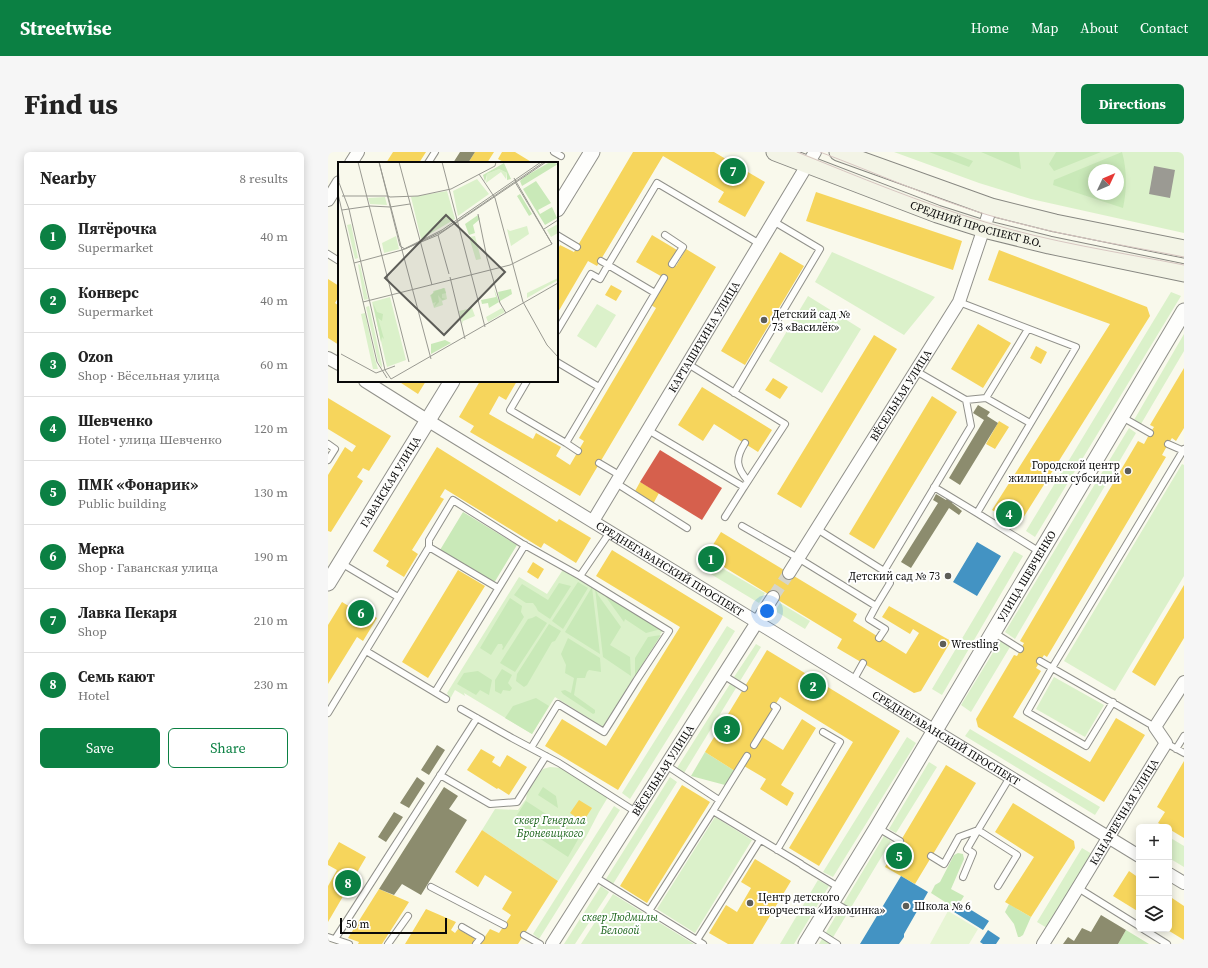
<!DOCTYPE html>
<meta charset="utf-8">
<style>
body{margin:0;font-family:"Source Serif 4",serif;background:#f6f6f6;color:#222}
.controls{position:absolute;right:12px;bottom:12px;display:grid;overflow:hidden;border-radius:6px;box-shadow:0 2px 10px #0003}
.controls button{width:36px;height:36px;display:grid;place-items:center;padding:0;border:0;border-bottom:1px solid #e0e0e0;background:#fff;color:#222;font:20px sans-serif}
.compass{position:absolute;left:760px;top:12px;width:36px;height:36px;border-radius:50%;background:#fff;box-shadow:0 2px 10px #0003;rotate:46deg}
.scale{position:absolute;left:12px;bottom:10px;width:107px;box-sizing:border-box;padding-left:4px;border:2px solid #090909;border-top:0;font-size:11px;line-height:14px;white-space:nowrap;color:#090909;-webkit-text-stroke:3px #fff;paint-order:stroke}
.you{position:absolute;left:439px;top:459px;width:14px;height:14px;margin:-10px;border:3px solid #fff;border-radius:50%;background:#1a73e8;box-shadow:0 0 0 6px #1a73e833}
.badge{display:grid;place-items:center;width:26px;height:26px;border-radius:50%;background:#0b8043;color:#fff;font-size:13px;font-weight:700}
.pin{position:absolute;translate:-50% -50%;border:2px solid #fff;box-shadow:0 1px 4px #0006}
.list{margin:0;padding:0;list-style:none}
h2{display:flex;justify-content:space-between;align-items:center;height:52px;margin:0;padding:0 16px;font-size:17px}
h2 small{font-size:13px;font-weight:400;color:#767676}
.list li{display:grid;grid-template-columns:26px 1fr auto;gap:12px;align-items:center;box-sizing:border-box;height:64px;padding:0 16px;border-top:1px solid #e0e0e0}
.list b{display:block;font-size:15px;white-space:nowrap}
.list p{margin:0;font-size:13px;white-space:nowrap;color:#767676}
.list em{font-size:13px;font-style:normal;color:#767676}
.actions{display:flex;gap:8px;padding:12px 16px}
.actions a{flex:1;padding:9px 0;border:1px solid #0b8043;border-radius:6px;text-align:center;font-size:14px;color:#0b8043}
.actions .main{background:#0b8043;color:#fff}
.icon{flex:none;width:22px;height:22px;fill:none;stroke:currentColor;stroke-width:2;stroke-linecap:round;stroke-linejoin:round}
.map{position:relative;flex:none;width:856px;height:792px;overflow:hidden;border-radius:6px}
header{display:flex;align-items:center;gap:24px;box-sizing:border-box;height:56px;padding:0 20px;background:#0b8043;color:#fff}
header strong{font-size:19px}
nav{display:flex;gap:22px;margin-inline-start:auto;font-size:14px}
.intro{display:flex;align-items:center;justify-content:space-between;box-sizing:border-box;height:96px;padding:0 24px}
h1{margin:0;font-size:28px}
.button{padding:10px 18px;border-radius:6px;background:#0b8043;color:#fff;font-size:14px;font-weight:700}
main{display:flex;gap:24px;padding:0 24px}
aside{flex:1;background:#fff;border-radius:6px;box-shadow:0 2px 10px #0003}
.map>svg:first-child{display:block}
.green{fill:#dbf1ca;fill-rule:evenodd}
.forest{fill:#c9e9b8;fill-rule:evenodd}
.pitch{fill:#e7f5d4}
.homes{fill:#f6d55c}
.shops{fill:#d6604d}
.schools{fill:#4393c3}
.industry{fill:#8c8c6e}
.building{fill:#9b9a93}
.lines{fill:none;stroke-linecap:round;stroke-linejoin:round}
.minor-tunnel{stroke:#d5d5ca;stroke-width:12;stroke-dasharray:12 6;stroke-linecap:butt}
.service-casing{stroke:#91918b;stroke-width:8}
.minor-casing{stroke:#91918b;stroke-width:14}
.tertiary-casing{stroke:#91918b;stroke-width:17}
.secondary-casing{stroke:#888882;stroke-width:19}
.service{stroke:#fefefc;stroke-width:6}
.minor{stroke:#fefefc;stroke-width:12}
.tertiary{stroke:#fefefc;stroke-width:15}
.secondary{stroke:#f3f4e6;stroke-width:17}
.tram{stroke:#d7c6c1;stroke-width:1}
.poi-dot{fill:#5d5d58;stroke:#fff;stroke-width:1.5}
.labels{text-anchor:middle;stroke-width:4;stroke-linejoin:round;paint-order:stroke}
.street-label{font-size:11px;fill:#090909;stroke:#fff}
.poi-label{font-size:11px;fill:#090909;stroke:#fff;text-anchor:start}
.park-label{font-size:11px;font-style:italic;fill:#196318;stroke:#fff}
.inset-road{fill:none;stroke:#999991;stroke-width:1}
.view{fill:#5d5d58;fill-opacity:0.15;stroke:#5d5d58;stroke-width:2}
.inset-edge{fill:none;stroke:#090909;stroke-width:2}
</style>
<header>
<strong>Streetwise</strong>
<nav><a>Home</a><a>Map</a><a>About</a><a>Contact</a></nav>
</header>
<div class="intro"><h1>Find us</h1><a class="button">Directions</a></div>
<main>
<aside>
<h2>Nearby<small>8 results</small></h2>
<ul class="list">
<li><span class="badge">1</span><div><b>Пятёрочка</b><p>Supermarket</p></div><em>40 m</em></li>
<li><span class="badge">2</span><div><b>Конверс</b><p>Supermarket</p></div><em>40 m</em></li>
<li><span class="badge">3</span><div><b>Ozon</b><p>Shop · Вёсельная улица</p></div><em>60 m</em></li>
<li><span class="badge">4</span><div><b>Шевченко</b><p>Hotel · улица Шевченко</p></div><em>120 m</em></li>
<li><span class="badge">5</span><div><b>ПМК «Фонарик»</b><p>Public building</p></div><em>130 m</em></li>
<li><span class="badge">6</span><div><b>Мерка</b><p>Shop · Гаванская улица</p></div><em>190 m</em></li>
<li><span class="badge">7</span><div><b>Лавка Пекаря</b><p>Shop</p></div><em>210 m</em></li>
<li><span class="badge">8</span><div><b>Семь кают</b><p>Hotel</p></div><em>230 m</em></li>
</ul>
<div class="actions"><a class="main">Save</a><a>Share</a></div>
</aside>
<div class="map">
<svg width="856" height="792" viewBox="0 0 856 792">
<rect width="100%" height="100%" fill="#f9f9ec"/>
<path class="green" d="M566 0H856V81L703 47 651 31ZM766 18H790V42H766Z
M504 100 607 145 576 183 487 130Z
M843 140 853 144 707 385 698 379Z
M480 144 533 177 494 241 441 209Z
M269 152 288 163 268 196 249 184Z
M856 182V199L813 272 806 268Z
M801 276 808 281 687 487 677 480Z
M854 312 856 313V424L787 539 736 509Z
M686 399 695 404 614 543 604 537Z
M387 412 437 441 431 451 381 421Z
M236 416 335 478 275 575 227 545 204 582 136 541 137 544 127 538 122 547 119 541 191 425 219 442Z
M452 451 482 469 477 477 447 459Z
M399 474 407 479 302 647 294 641Z
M672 489 682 495 643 560 633 553Z
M428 492 433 495 412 529 406 525Z
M726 525 776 553 757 585 708 557Z
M402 532 408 536 356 621 349 616Z
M642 577 772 655 767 663 637 584Z
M579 585 588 591 505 725 495 720Z
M601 610 609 615 568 681 561 677Z
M222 615 234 616 280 645 271 660 258 685 230 729 154 678 167 657 190 658 198 647 199 641 212 621 215 617Z
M342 625 349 630 285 732 278 727Z
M286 654 292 658 211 787 205 782Z
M387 665 424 688 367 781 329 757Z
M556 684 563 689 501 792H491Z
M841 685 856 694V715L841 706Z
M754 696 764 702 719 776 709 770Z
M490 728 501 734 466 792H452Z
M273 734 281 740 247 792H236Z
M285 742 366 792H253Z"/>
<path class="forest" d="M601 0H622L645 9 641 15Z
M653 0H691L693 17Z
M728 0H773L726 19 721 12Z
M794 0C799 17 799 38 795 56L725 33 726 28ZM766 18H790V42H766Z
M135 360 189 393 166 431 112 398Z
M250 430 260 436 235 477 224 469Z
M231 431 243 434 222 467 210 459 208 455 205 451H198L186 443 194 432 220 448Z
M264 435 272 502 237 480Z
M267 436 270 443 293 475 282 493 302 505 303 524 275 505Z
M275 441 333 477 318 481 297 467 296 470Z
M182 446 194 454 193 460 196 465 175 498 174 497 175 495 174 492H170L163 503 152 496Z
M208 464 219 471 187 520 172 511 200 467 204 466Z
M221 472 233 479 227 489 224 490 199 533 196 535 188 529 189 522Z
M333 483 307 524V506L320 485Z
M240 486 272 506 273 520 261 518 259 520 257 526H249L246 543 267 558V561L265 562 235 542 233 539 237 538 243 541 246 526 237 521 238 513 233 502Z
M174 517 184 523 180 531 184 536 182 539 175 538 173 542 167 539V528Z
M150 519 164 528 161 543 152 538 148 543 129 532 136 521Z
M208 546 221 554 204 582 177 566 185 554Z
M377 600 407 619 397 633 363 624Z
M215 635 228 644 230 656 210 643Z
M198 649 252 684 240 705 185 669Z
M630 701 635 702 636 707 623 737 636 744 628 757 603 741 607 733 612 730 626 703Z
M681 752 703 765 695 783 692 785H690L686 772 677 760Z
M798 778 821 792H790Z"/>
<path class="pitch" d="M620 759 650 777 641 792H602Z"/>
<path class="homes" d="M65 0H98L91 11H58Z
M147 0H166L159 11H140Z
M174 0H187L205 11H177L170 7Z
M305 0H386L437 30 417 65 390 50 396 40 335 4 269 114 260 109 229 162V99L232 93 246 100Z
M488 40 634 89 625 118 478 69Z
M324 83 349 98 342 111 348 114 358 97 388 115 252 344 142 280 146 274 131 265 152 229H189L178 248 171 244 161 262 205 287 208 281 233 295 228 304 242 313 256 289 251 286 328 156 323 153 338 127 308 110Z
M671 98 819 155 822 164 690 374 664 358 782 172 660 128Z
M452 100 476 114 417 213 393 199Z
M0 127 11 134V144L7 151 11 154V193L0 186Z
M283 133 294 139 288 149 277 143Z
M650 172 683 191 655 236 623 217Z
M546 183 569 197 473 356 449 342Z
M708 194 719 200 713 212 702 206Z
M856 216V276L848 289 844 286 840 292 834 303 838 305 719 505 716 503 708 516 713 519 685 565 762 610 788 566 817 583 776 650 650 575 648 567 686 503 689 504 696 491 692 489 810 289 816 292 822 281 826 275 822 273Z
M445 226 460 235 452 247 437 238Z
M70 229H98L90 242Z
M374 235 444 278 430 300 386 272 375 289 350 273Z
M604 244 629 260 546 397 521 382Z
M0 246 63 284 41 319 35 316 29 325 35 329 3 380 0 379V323L17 295 24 300 28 294 0 277Z
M671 269 681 275 667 297 658 292Z
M109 295 229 370 231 367 263 386 248 411 216 391 213 396 117 337 112 345 116 347 84 398 90 402 76 425 58 414 61 409 45 399Z
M312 330 331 341 325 352 306 341Z
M393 380 529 462 525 469 578 502 591 481 585 477 582 482 554 465 561 454 623 489 593 539 586 541 509 496 514 487 378 404Z
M284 398 395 466 290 638 217 594 234 567 278 594 352 475 268 424Z
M205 410 216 417 210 427 199 420Z
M130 418 157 434 100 526 74 510Z
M856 433V486L827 534 804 520Z
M14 450 29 459 32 455 49 466 35 489 29 485 0 532V473Z
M439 498 572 579 491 714 461 696 525 590 452 545 424 591 434 585 455 598 474 567 488 576 453 633 466 641 459 654 432 637 438 627 416 614 421 606 419 604 407 619 377 600Z
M153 597 167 605 164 610 172 615 179 603 199 615 181 643 170 636 169 637 139 618Z
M856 609V686L841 677V675H838L830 671 837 660 829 655Z
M618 613 648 631 587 732 557 715Z
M354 633 382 650 319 751 292 734Z
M251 648 264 656 255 670 242 661Z
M685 651 746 689 747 696 703 765 677 750 706 705 667 680Z
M154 678 230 729 190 792H152L162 777 171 781 183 763 174 757 184 740 157 723 150 735 127 720Z
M11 690 38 705 0 770V734L9 718 0 713V709Z
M427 707 463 729 425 792H400L381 781 398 753 409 760 423 736 413 730Z
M801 719 811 726V760L785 744Z
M51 737 81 750 54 792H30L31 790 20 786Z
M841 744 856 754V788L838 777H841Z
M98 757 128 770 123 778 127 781 130 777 146 786 147 789 145 792H77Z"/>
<path class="shops" d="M332 298 394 336 374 368 312 330Z"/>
<path class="schools" d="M649 390 673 404 649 444 625 430Z
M573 724 600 740 576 782V785L571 792H532Z
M632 751 661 769 655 778 626 760Z
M660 778 672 786 668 792H655L652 790Z"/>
<path class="industry" d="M132 0H147L140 11H125Z
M650 253 662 260 659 264 670 271 632 333 621 326 656 268 645 261Z
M608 342 618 348 620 345 625 349 624 351 634 359 631 363 621 356 583 416 573 410 610 351 605 348Z
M109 593 117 598 101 623 93 618Z
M89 625 97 631 81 656 72 651Z
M116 635 130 644 121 657 139 668 93 743 74 732 66 743 51 737Z
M66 660 75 665 58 690 50 685Z
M773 763 798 778 790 792H735L740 785 746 789 754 776 763 780Z"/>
<path class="building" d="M826 14 847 18 842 46 821 42Z"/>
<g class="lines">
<path class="minor-tunnel" d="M445 445 461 421"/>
<defs>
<path id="service" d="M226 0 233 4
M100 11 107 0
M229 83 249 95
M337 83 355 95 344 112
M0 102 11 109
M273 109 280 113 329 31 432 92
M631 150 748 195 649 361 712 400
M229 179 263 122 272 127 280 113 327 141
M229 210 271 235
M199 229 182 258 238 291 336 126
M406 241 492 97 445 69
M658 246 700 177
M638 248 658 246 702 271
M794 265 822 281
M320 278 416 335 457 272 360 212
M238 291 250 299
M417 291C407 307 408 315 420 329
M0 292 7 297 0 308
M840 292 856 299
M271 311 293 324
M288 331 359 376
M606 335 649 361
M397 365 416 335
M414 374 470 406 548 454 562 431 556 419
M489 377 556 419 643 274 638 248 588 219
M13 411 70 445
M252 424 282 380
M170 436 101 395V388L125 348 193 391 252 424 341 479 308 529 276 580 230 552 203 596
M548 454 541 467 557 477 551 486
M665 480 692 497
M38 499 118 547
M712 509 827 575
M395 523 416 536
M525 529 535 511
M107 540 197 393
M785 550 758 594 699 560 724 516 856 297
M133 557 184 586 231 611 308 660
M0 561 101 395
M838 591 856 601
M426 593 449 556 446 554
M848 597 856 584
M419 604 385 659 473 712
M338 613 391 648
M112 623 162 652 189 650 218 604
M550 676 572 689
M449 698 512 590 495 580
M603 704 616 712 631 685 650 678 682 625
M474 713 512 736
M267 725 375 792
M635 725 645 701 639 697 650 678 689 703 670 734
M103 735 176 773
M750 736 811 774
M505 750 524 761
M321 759 385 659
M134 775 153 786 148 792
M815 777 839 792
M487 778 509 792
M196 783 212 792
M0 785 21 792
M7 787 149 566
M369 788 432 688
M60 792 80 764"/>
<g id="minor">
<path d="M23 11 30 0"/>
<path d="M0 48 11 30"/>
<path d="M0 206 11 212"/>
<path id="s1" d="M37 229 99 268 811 704"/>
<path id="s2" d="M265 369 487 0"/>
<path id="s3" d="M461 421 631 150 663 55"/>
<path d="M841 722 856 731"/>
<path id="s4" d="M224 792 445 445"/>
<path id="s5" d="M715 792C757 726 796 658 838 591L827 575 856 530"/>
</g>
<g id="tertiary">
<path d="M229 57 264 0"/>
<path id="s6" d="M0 431 124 229"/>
<path id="s7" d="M478 792 549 676 856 159"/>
</g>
<g id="secondary">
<path id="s8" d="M447 0 609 62 656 77 721 93 856 121"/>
<path d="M510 0 663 55 727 71 856 97"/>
</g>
</defs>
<use href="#service" class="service-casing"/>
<use href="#minor" class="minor-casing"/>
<use href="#tertiary" class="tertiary-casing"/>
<use href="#secondary" class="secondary-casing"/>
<use href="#service" class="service"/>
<use href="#minor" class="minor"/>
<use href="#tertiary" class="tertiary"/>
<use href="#secondary" class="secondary"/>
<path class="tram" d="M469 0C531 25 593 51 657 70 721 90 790 100 856 113
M492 0C548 21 603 46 660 63 724 82 791 92 856 105"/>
</g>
<g class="poi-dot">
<circle cx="436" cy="168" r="4"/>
<circle cx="800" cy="319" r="4"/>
<circle cx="620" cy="424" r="4"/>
<circle cx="615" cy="492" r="4"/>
<circle cx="422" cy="751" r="4"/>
<circle cx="578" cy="754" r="4"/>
</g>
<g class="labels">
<g class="street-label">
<text dy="4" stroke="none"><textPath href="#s8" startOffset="214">СРЕДНИЙ ПРОСПЕКТ В.О.</textPath></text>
<text dy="4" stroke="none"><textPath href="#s2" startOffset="215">КАРТАШИХИНА УЛИЦА</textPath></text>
<text dy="4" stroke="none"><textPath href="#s3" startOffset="210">ВЁСЕЛЬНАЯ УЛИЦА</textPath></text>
<text dy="4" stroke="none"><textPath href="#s6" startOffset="119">ГАВАНСКАЯ УЛИЦА</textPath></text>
<text dy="4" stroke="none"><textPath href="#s1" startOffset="358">СРЕДНЕГАВАНСКИЙ ПРОСПЕКТ</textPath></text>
<text dy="4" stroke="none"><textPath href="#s7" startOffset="429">УЛИЦА ШЕВЧЕНКО</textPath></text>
<text dy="4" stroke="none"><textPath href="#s1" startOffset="682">СРЕДНЕГАВАНСКИЙ ПРОСПЕКТ</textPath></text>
<text dy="4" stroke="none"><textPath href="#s4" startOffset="206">ВЁСЕЛЬНАЯ УЛИЦА</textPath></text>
<text dy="4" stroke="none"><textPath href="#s5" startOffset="155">КАНАРЕЕЧНАЯ УЛИЦА</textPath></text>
</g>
<g class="poi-label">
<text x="444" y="166">Детский сад №<tspan x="444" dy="13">73 «Василёк»</tspan></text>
<text x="792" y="317" text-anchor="end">Городской центр<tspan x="792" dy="13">жилищных субсидий</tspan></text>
<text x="612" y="428" text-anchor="end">Детский сад № 73</text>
<text x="623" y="496">Wrestling</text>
<text x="430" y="749">Центр детского<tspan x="430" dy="13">творчества «Изюминка»</tspan></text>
<text x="586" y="758">Школа № 6</text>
</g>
<g class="park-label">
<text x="222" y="672">сквер Генерала<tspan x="222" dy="13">Броневицкого</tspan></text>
<text x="292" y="769">сквер Людмилы<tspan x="292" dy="13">Беловой</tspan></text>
</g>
</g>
<g transform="translate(10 10)">
<rect width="220" height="220" fill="#f9f9ec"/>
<path d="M161 7 169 11 168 17 163 10 148 21 149 12ZM139 17 151 32 120 54 115 29ZM109 29 117 57 83 77 73 35ZM47 35 49 43 32 42 30 36ZM13 62 20 96 17 97 9 63ZM220 62V71L213 75 209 68ZM189 64 191 72 173 84 169 67 172 69ZM58 74 61 87 46 91 44 81ZM137 74 143 97 138 98 131 75ZM20 102 22 103 30 137 26 138ZM220 116V118L189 136V131ZM107 126 109 137 104 139 105 143 96 146 92 133 96 132 95 129ZM52 135 68 198 49 205 34 140ZM31 144 44 203V206L40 199 28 145ZM134 146 137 154 125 159 124 162 121 149ZM164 146 167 150 150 160 148 155ZM27 151 37 197 40 207H35L23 152Z" fill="#dbf1ca"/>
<path d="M212 0 220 2 184 24 182 19 186 15ZM166 1 173 17 169 18V11L161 7 149 12 147 20 145 13ZM198 19 213 41 200 48 202 52 214 45 219 56 207 63 185 27ZM182 32 194 52 191 54 179 34ZM140 53 142 57 135 63 137 71 131 73 127 62ZM106 126 108 131 104 132V136L108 137 104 138 100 133 101 140 96 145 98 140 95 141 93 133 97 129ZM156 127 161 140 151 146 150 141 144 142 143 138 158 135ZM173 127 174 132 162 139 160 130ZM35 141 39 150 45 152 44 159 40 156 46 177 44 175 43 180ZM107 178 113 181 93 192V182Z" fill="#c9e9b8"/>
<path class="inset-road" d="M20 0 71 200M41 0 50 34 52 35 80 34 113 27 157 4 158 0M41 0 62 84 67 87 105 69 206 0M61 0 94 123M104 0 147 165M0 1 1 20M141 12 157 36 185 140 209 183 220 195M176 16 214 82M0 18 11 47 47 208 53 217 220 121M177 20 214 82M0 32 39 200 49 216M4 34H50L64 88M52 45 72 42M4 48 32 44 52 45M140 52 149 96 162 141 168 151M206 67 220 58M100 73 111 112M64 88 100 73 208 0M64 88 104 68 203 0M16 101 64 88 93 197M112 115 127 177M25 140 172 103 214 82M3 192 38 211 57 204"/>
<path class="view" d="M108 53 167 110 106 173 47 116Z"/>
<rect width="220" height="220" class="inset-edge"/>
</g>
</svg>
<div class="controls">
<button>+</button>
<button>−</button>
<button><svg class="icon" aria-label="layers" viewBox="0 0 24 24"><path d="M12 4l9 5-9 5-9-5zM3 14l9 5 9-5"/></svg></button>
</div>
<svg class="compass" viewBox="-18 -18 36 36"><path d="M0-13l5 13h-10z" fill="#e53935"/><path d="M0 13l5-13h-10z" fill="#767676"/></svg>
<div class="scale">50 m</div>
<div class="you"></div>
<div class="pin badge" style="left:383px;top:407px">1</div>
<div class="pin badge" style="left:485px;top:534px">2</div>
<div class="pin badge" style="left:399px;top:577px">3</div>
<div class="pin badge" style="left:681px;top:362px">4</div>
<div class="pin badge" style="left:571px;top:704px">5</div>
<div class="pin badge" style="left:33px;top:461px">6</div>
<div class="pin badge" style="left:405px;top:19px">7</div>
<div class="pin badge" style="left:20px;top:731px">8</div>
</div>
</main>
